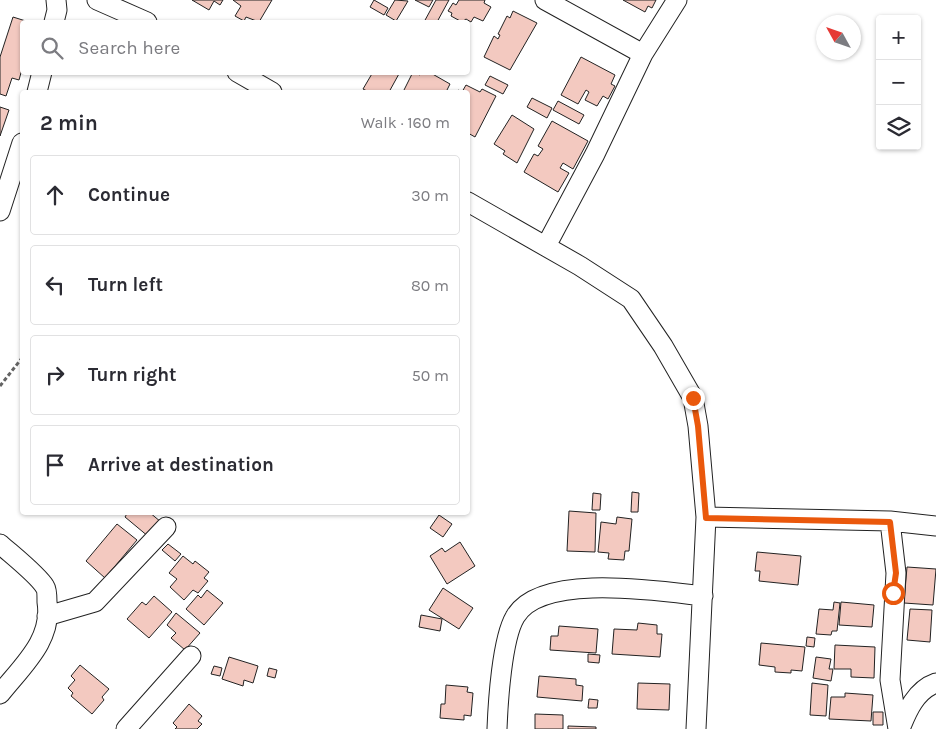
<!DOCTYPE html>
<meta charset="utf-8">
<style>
body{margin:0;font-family:Karla,sans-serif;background:#f7f7f7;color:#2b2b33}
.controls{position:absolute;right:15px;top:15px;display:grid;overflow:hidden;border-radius:5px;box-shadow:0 1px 4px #0004}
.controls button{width:45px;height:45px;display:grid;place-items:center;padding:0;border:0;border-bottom:1px solid #e1e1e2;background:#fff;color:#2b2b33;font:25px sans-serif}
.compass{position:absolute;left:816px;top:15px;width:45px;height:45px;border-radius:50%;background:#fff;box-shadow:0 1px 4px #0004;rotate:310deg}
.stop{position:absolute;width:15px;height:15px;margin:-11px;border:4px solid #ea580c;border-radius:50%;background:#fff}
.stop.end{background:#ea580c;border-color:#fff;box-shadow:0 1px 5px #0008}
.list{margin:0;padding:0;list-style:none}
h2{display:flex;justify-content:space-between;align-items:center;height:65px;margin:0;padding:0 20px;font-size:21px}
h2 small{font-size:16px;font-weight:400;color:#7c7c81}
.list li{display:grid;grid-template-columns:32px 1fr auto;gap:15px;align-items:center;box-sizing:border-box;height:80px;margin:0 10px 10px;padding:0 10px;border:1px solid #e1e1e2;border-radius:5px}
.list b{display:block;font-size:19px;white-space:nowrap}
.list em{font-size:16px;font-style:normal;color:#7c7c81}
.icon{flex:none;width:28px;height:28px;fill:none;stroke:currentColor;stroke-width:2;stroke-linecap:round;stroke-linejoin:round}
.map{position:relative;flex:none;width:936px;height:729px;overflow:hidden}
.search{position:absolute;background:#fff;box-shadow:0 1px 4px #0004;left:20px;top:20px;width:450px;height:55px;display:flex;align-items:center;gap:12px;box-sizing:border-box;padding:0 18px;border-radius:5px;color:#7c7c81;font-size:19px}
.panel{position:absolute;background:#fff;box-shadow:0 1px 4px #0004;left:20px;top:90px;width:450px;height:425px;border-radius:5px}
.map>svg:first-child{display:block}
.building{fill:#f3c9c0;stroke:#222}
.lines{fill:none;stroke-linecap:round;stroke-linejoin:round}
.minor-casing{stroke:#222;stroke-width:21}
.path{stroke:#646464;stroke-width:3;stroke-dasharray:4 2.5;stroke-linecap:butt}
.minor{stroke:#fff;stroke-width:19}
.route{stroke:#ea580c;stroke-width:6}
</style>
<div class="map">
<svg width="936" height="729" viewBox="0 0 936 729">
<rect width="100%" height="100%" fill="#fff"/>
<path class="building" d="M192 0H223L220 5 214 1 209 10Z
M233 0H272L259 22 246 17 244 21 235 16 241 6Z
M374 0 388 8 384 15 370 7Z
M395 0 408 1 396 21 386 15Z
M415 0H433L429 7Z
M436 0H449L437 22H424Z
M459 0H485L484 3 491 7 483 21 474 17 471 22 466 19 462 22 451 16 452 13 448 11 453 3 456 5Z
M623 0H656L652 8 648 6 645 12Z
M513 11 537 23 510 70 484 57 494 36 498 39 500 35 498 34 507 16 510 18Z
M13 17 29 22H22V69L19 80 12 78 6 96 0 94V57Z
M581 57 615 75 611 84 615 86 608 99 603 96 597 106 585 100 589 92 586 90 578 104 561 95Z
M373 72H400L389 92H369L363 89Z
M413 72 420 75 422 72H429L450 84 446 92H403Z
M490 76 508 85 503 94 485 85Z
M466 85 480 92 482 89 496 96 475 137 468 133V92H456L458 90 462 92Z
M532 98 552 108 547 118 527 107Z
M558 101 584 115 579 124 553 110Z
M0 107 9 110 0 136Z
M512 115 534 129 517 163 503 154 505 151 494 144Z
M552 121 588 141 573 169 563 163 560 168 569 173 558 192 524 172 534 154 538 156 543 149 538 146Z
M632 492 639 493 638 512H631Z
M593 493 601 494 600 510H592Z
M569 511 596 513 595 552 567 551Z
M128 512H149L161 522 149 537 125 517Z
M439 515 452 524 443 537 430 528Z
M617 517 632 519 629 551H625L624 560 608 559 609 553 598 552 601 522 616 524Z
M117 524 137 540 105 578 86 561Z
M460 542 475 566 447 584 430 556 442 548 445 552Z
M168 544 181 554 175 561 162 550Z
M757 552 801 556 798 585 759 581 760 571H755Z
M183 556 193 564 195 561 209 572 204 578 208 581 198 593 193 590 184 600 170 587 177 579 169 573Z
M907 567 936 569 933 605 904 603Z
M443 588 473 608 459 629 429 610Z
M207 590 223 603 204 625 186 609 198 595 201 598Z
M154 596 172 612 149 638 127 619 142 602 146 605Z
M834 602 840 603 837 631H832L831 635 816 634 819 609 833 610Z
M841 602 874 605 872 627 839 625Z
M910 609 932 610 930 642 907 640Z
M176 613 200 633 185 650 171 638 176 633 167 625Z
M421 615 442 619 440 631 419 627Z
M638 623 657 625V634H662L660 657 612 654 614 629 637 630Z
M559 626 598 629 596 653 550 650 551 636H558Z
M807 637 815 638 814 647 806 646Z
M761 643 805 647 802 671 791 670V673L775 672V667L759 665Z
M835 645 875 647 874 678 851 677V669H834Z
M588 654 600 655 599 663 588 662Z
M229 657 258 666 253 683 244 680 243 686 222 679Z
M816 657 831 659 829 669H833L831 681 813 678Z
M80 665 109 689 102 697 104 700 92 714 71 696 73 693 68 688 75 680 71 676Z
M214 666 222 668 220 676 211 674Z
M269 668 277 670 275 678 267 676Z
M539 676 576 679V685L583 686 582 701 537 697Z
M638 683 670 684 669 710 637 709Z
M812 683 828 685 826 716 810 715Z
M446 685 468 687 467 692 473 693 471 716 464 715V720L440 718 441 704H445Z
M845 693 873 695 871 721 829 719 831 697H845Z
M589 699 598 700 597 708H588Z
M189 704 202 716 198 721 202 724 197 729H175L177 727 173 723Z
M873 712H883V725H873Z
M535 714 563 715V729H535Z
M568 726 596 727V729H568Z"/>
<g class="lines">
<defs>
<path id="minor" d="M97 0 147 22
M545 0 643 54
M54 22 57 10 56 0
M237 72 272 92
M37 92 42 72
M468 202 580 266 631 299 663 346 693 398 698 426 706 517 696 729
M0 211 22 143
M546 246 595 154 643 54 677 0
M706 517 890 521 936 526
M890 521 896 573 890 680 898 729
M0 544C11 554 38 575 45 587 47 590 47 597 47 602 53 640 22 666 0 694
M47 616 95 602 166 527
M126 729 191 656
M497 729C498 702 502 639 515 617 540 572 659 591 703 596
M900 729C907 711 916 690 936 683"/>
</defs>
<use href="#minor" class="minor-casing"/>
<path class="path" d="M0 386 22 358"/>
<use href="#minor" class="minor"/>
</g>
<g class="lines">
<path class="route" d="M693 398 698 426 706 518 890 522 896 573 893 593"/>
</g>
</svg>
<div class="controls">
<button>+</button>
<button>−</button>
<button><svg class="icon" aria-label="layers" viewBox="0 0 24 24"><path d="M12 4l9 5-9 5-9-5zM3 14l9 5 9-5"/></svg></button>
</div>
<svg class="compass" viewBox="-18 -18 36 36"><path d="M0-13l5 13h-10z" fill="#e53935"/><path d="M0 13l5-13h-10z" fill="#7c7c81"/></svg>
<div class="stop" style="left:893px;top:593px"></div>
<div class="stop end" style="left:693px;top:398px"></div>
<div class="search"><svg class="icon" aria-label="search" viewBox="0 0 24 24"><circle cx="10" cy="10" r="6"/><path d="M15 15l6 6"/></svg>Search here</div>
<section class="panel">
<h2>2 min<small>Walk · 160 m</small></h2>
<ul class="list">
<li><svg class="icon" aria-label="ahead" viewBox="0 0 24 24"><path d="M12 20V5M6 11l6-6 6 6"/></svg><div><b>Continue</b></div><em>30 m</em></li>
<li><svg class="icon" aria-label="left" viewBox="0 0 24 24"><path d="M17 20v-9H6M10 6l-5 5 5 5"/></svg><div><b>Turn left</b></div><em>80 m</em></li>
<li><svg class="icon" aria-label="right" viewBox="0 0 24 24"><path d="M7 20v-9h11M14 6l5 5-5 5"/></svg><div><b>Turn right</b></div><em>50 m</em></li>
<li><svg class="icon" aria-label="arrive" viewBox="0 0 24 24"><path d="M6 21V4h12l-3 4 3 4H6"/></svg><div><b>Arrive at destination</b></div></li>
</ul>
</section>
</div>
